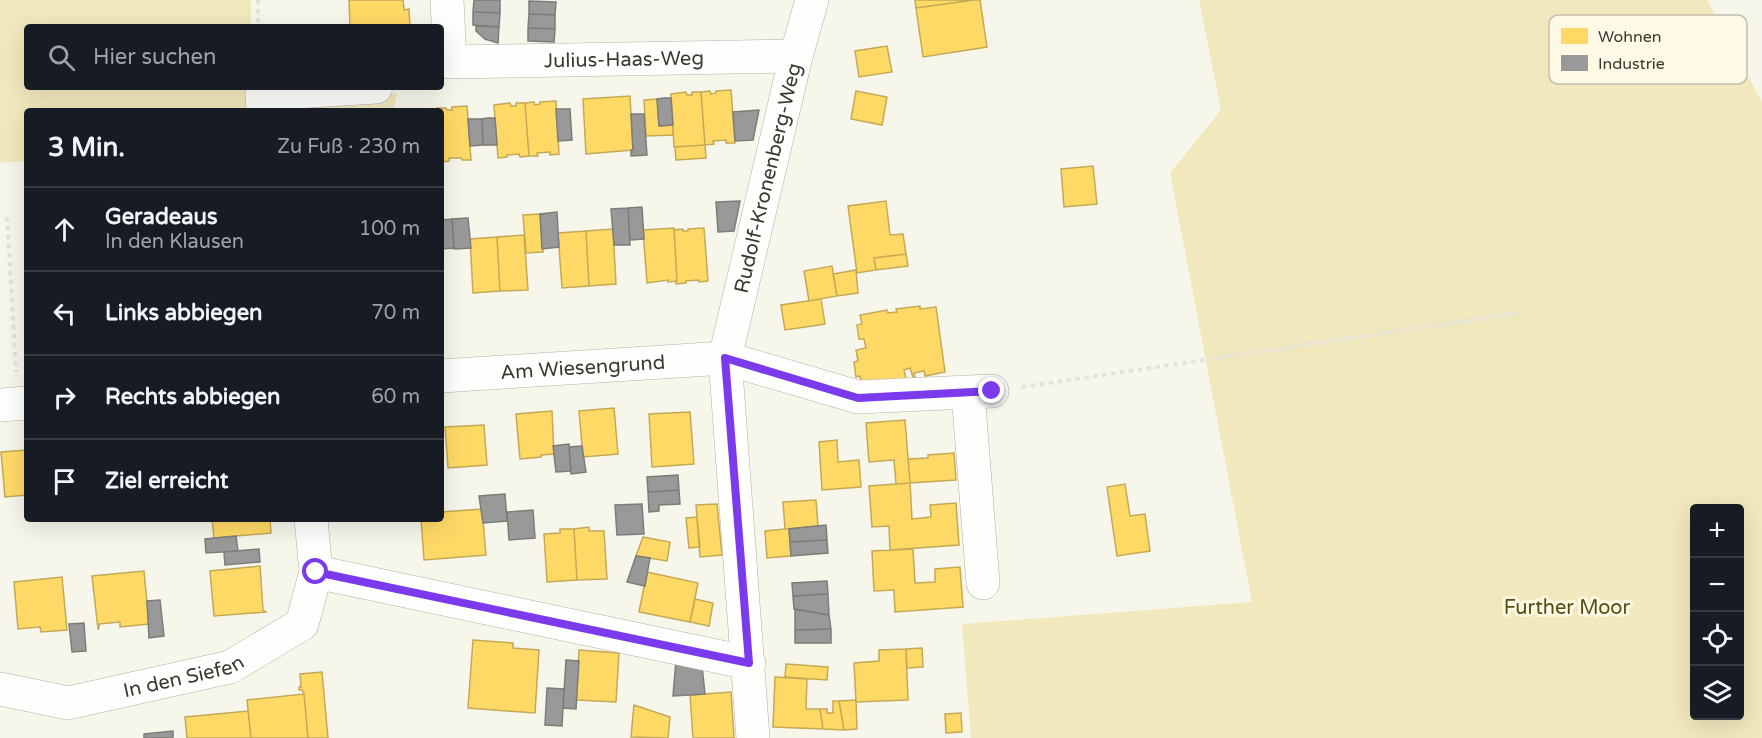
<!DOCTYPE html>
<html lang="de">
<meta charset="utf-8">
<style>
body{margin:0;font-family:"Varela Round",sans-serif;background:#242831;color:#f1f3f6}
.controls{position:absolute;right:18px;bottom:18px;display:grid;overflow:hidden;border-radius:6px;box-shadow:0 6px 24px #0002}
.controls button{width:54px;height:54px;display:grid;place-items:center;padding:0;border:0;border-bottom:2px solid #363941;background:#171b24;color:#f1f3f6;font:30px sans-serif}
.stop{position:absolute;width:18px;height:18px;margin:-14px;border:4px solid #7c3aed;border-radius:50%;background:#fff}
.stop.end{background:#7c3aed;border-color:#fff;box-shadow:0 2px 6px #0008}
.list{margin:0;padding:0;list-style:none}
h2{display:flex;justify-content:space-between;align-items:center;height:78px;margin:0;padding:0 24px;font-size:26px}
h2 small{font-size:20px;font-weight:400;color:#9ea1a6}
.list li{display:grid;grid-template-columns:39px 1fr auto;gap:18px;align-items:center;box-sizing:border-box;height:84px;padding:0 24px;border-top:2px solid #363941}
.list b{display:block;font-size:22px;white-space:nowrap}
.list p{margin:0;font-size:20px;white-space:nowrap;color:#9ea1a6}
.list em{font-size:20px;font-style:normal;color:#9ea1a6}
.icon{flex:none;width:33px;height:33px;fill:none;stroke:currentColor;stroke-width:2;stroke-linecap:round;stroke-linejoin:round}
.map{position:relative;flex:none;width:1762px;height:738px;overflow:hidden}
.search{position:absolute;background:#171b24;box-shadow:0 6px 24px #0002;left:24px;top:24px;width:420px;height:66px;display:flex;align-items:center;gap:15px;box-sizing:border-box;padding:0 21px;border-radius:6px;color:#9ea1a6;font-size:22px}
.panel{position:absolute;background:#171b24;box-shadow:0 6px 24px #0002;left:24px;top:108px;width:420px;height:414px;border-radius:6px}
.map>svg:first-child{display:block}
.green{fill:#f2e8be;fill-rule:evenodd}
.homes{fill:#ffd966;stroke:#c4a956;stroke-width:1.5}
.industry{fill:#999;stroke:#7c7c7a;stroke-width:1.5}
.lines{fill:none;stroke-linecap:round;stroke-linejoin:round}
.minor-casing{stroke:#b1b0a8;stroke-width:34}
.path{stroke:#e3e2df;stroke-width:4;stroke-dasharray:4.5 4.5;stroke-linecap:butt}
.minor{stroke:#fefefc;stroke-width:33}
.route{stroke:#7c3aed;stroke-width:8}
.labels{text-anchor:middle;stroke-width:6;stroke-linejoin:round;paint-order:stroke}
.street-label{font-size:20px;fill:#3a3831;stroke:#fdf9e5}
.park-label{font-size:20px;fill:#584b10;stroke:#fdf9e5}
.key{fill:#fdf9e5;stroke:#c2bfaf;stroke-width:1.5}
.key-label{font-size:16px;fill:#3a3831}
</style>
<div class="map">
<svg width="1762" height="738" viewBox="0 0 1762 738">
<rect width="100%" height="100%" fill="#f7f6eb"/>
<path class="green" d="M0 0H251V27H27V87H254L255 111H27V161L0 163Z
M1199 0H1707L1762 102V738H971L962 624 1252 602 1170 173 1221 110ZM1694 508H1740V716H1694Z
M397 93 393 111H270L269 101Z"/>
<path class="homes" d="M349 0H403L404 10 409 9 410 27H350Z
M915 0H974L916 8Z
M974 0H980L987 47 923 57 916 8Z
M887 46 892 72 859 77 855 51Z
M731 90 735 143H726V140L713 141 714 144 705 145 701 92 710 91 711 94 716 93V91Z
M856 91 887 97 882 125 851 119Z
M686 92 687 95H692V92H701L705 145 674 147 671 94Z
M630 96 633 150 586 154 583 99Z
M657 99 659 126 673 125V135L646 136 644 100Z
M556 101 559 154 550 155V152L537 153 538 156H529L525 103 534 102 535 105 540 104V102Z
M510 103 511 106H516V103H525L529 156 520 157 519 154 507 155V157L498 158 494 105Z
M467 106 471 160H462L461 158H449V161L441 162V111H437V108H446L447 110H452V107Z
M705 145 706 158 676 160 675 147Z
M1093 166 1097 204 1064 207 1061 169Z
M886 201 890 235 903 234 906 254 874 258 876 270 857 273 848 206Z
M540 214 543 252 526 253 523 215Z
M674 228 677 281 668 282V280L647 283 643 230Z
M704 228 708 281 699 282V280L686 281V283L676 284V281H677L674 230 683 229V231H688V229Z
M613 229 616 284 589 286 586 231Z
M586 231 589 286 562 288 558 233Z
M524 235 528 290 500 291 497 237Z
M497 237 500 291 473 293 470 239Z
M906 254 908 266 876 270 874 258Z
M832 266 837 296 809 301 804 271Z
M856 270 858 293 837 296 833 274Z
M821 299 825 324 785 330 781 305Z
M920 306V309L936 307 945 372 925 376 924 371 914 373 915 377H913L910 368 904 370 906 379 862 385 860 376 856 377 854 362 858 361 856 350 866 348 864 339H859L857 325 862 324 860 315 887 310 888 313 897 312 896 309Z
M614 408 618 454 583 457 579 411Z
M552 411 554 454 541 455V457L520 459 516 414Z
M690 412 694 464 652 467 649 414Z
M905 420 910 483 896 484 894 460 869 462 866 423Z
M484 425 487 465 448 468 445 427Z
M837 440 838 462 859 460 861 487 822 490 819 442Z
M27 450V495L5 497 1 452Z
M954 453 956 480 910 483 908 459 928 458V455Z
M910 483 912 519 931 517 930 505 956 503 959 545 890 550 889 526 872 527 869 486Z
M1125 484 1130 516 1145 514 1150 551 1117 556 1107 487Z
M816 500 818 526 785 529 783 502Z
M717 504 722 555 700 557 696 505Z
M482 509 486 555 424 560 421 519H441V512Z
M697 517 700 547 689 548 686 518Z
M212 519H270L271 533 214 538Z
M589 527V531H604L607 579 577 580 574 529Z
M560 529H574L577 580 547 582 544 534 560 533Z
M785 529H789L791 556 767 558 765 531Z
M643 537 670 542 667 561 636 556Z
M913 549 915 583 935 582V569L960 567 963 607 895 612 894 590 874 591 872 551Z
M260 566 263 610 266 612 214 616 210 571Z
M144 571 149 624 120 627V622L99 624V628L98 629 92 576Z
M647 572 698 583 690 622 639 612Z
M62 577 67 630 41 632 40 627 18 629 14 582Z
M695 599 713 603 709 626 690 622Z
M473 640 513 643V648L539 650 535 713 468 708Z
M922 648 923 667 907 668 906 649Z
M906 649 908 700 856 702 854 663 879 661V650Z
M579 650 619 653 616 702 576 700Z
M786 664 828 667 827 680 785 677Z
M322 672 328 738H308L304 694 302 690H299V687H301L300 674Z
M775 677 807 679 806 709H820L823 729 773 727Z
M731 692 734 738H693L690 695Z
M304 694 308 738H251L247 700Z
M856 700 857 729 844 730 839 701Z
M833 701H839L844 730 823 729 820 709H827V713H833Z
M634 705 670 717 668 738 631 737Z
M248 711 251 738H187L185 717Z
M961 713 962 732 946 733 945 714Z"/>
<path class="industry" d="M474 0H500V13L473 12Z
M529 1 556 2 555 15 529 14Z
M473 12 500 13 499 27 473 25Z
M529 14 555 15V29L528 28Z
M476 26 499 27 498 43 485 39 476 31Z
M528 28 555 29 554 42 528 41Z
M664 98H671L673 125 659 126 657 99Z
M556 109H570L572 140 558 141Z
M759 110 753 140 735 141 733 112Z
M631 114H644L647 155 631 156V150H633Z
M488 118H495L497 145H483L482 119Z
M468 119H482L483 145 470 146Z
M740 201 734 231 718 232 716 202Z
M642 207 644 239 630 240 628 208Z
M628 208 630 245H614L611 209Z
M557 212 559 247 542 249 540 214Z
M468 218 471 248 454 249 452 219Z
M452 219 454 248 441 249V220Z
M569 444 571 471 556 472 553 446Z
M582 446 586 472 571 474 569 447Z
M678 475 679 490 648 492 647 477Z
M679 490 680 504 659 505V511L649 512 648 492Z
M505 494 507 521 483 523 479 496Z
M642 504 644 534 617 535 615 505Z
M533 510 535 538 509 540 507 512Z
M826 525 827 540 790 542 789 529Z
M236 536 238 551 206 553 205 539Z
M827 540 828 553 791 556 790 542Z
M259 549 260 562 225 565 224 552Z
M636 556 650 558 645 586 627 582Z
M827 581 828 594 793 596 792 583Z
M828 594 829 615 794 609 793 596Z
M160 600 164 636 149 638 147 601Z
M795 609 829 615 831 629 795 630Z
M84 623 86 651 72 652 69 624Z
M831 629V643H795V630Z
M566 660 579 661 576 709 563 708Z
M676 661 702 666 705 694 673 696Z
M547 688 564 689 562 726 545 725Z
M173 731V738H144V734Z"/>
<g class="lines">
<defs>
<g id="minor">
<path id="s1" d="M447 0 450 62 796 56"/>
<path d="M263 111 262 94 376 87"/>
<path id="s2" d="M441 376 725 358 858 397 992 391"/>
<path d="M968 393 983 583"/>
<path d="M0 405 27 403"/>
<path d="M316 572 749 663"/>
<path id="s3" d="M0 689 68 703 230 667 302 624 316 572 311 519"/>
<path id="s4" d="M753 738 725 358 796 56 812 0"/>
</g>
</defs>
<use href="#minor" class="minor-casing"/>
<path class="path" d="M258 0V27
M7 217 16 372
M1022 387 1519 313"/>
<use href="#minor" class="minor"/>
</g>
<g class="lines">
<path class="route" d="M316 572 749 663 725 358 858 398 992 391"/>
</g>
<g class="labels">
<g class="street-label">
<text dy="7" stroke="none"><textPath href="#s1" startOffset="236">Julius-Haas-Weg</textPath></text>
<text dy="7" stroke="none"><textPath href="#s4" startOffset="566">Rudolf-Kronenberg-Weg</textPath></text>
<text dy="7" stroke="none"><textPath href="#s2" startOffset="142">Am Wiesengrund</textPath></text>
<text dy="7" stroke="none"><textPath href="#s3" startOffset="188">In den Siefen</textPath></text>
</g>
<g class="park-label">
<text x="1567" y="614">Further Moor</text>
</g>
</g>
<rect x="1549" y="15" width="198" height="69" rx="9" class="key"/>
<rect x="1561" y="28" width="27" height="16" fill="#ffd966"/>
<rect x="1561" y="55" width="27" height="16" fill="#999"/>
<g class="key-label">
<text x="1598" y="42">Wohnen</text>
<text x="1598" y="69">Industrie</text>
</g>
</svg>
<div class="controls">
<button>+</button>
<button>−</button>
<button><svg class="icon" aria-label="locate" viewBox="0 0 24 24"><circle cx="12" cy="12" r="6"/><path d="M12 2v4M12 18v4M2 12h4M18 12h4"/></svg></button>
<button><svg class="icon" aria-label="layers" viewBox="0 0 24 24"><path d="M12 4l9 5-9 5-9-5zM3 14l9 5 9-5"/></svg></button>
</div>
<div class="stop" style="left:316px;top:572px"></div>
<div class="stop end" style="left:992px;top:391px"></div>
<div class="search"><svg class="icon" aria-label="search" viewBox="0 0 24 24"><circle cx="10" cy="10" r="6"/><path d="M15 15l6 6"/></svg>Hier suchen</div>
<section class="panel">
<h2>3 Min.<small>Zu Fuß · 230 m</small></h2>
<ul class="list">
<li><svg class="icon" aria-label="ahead" viewBox="0 0 24 24"><path d="M12 20V5M6 11l6-6 6 6"/></svg><div><b>Geradeaus</b><p>In den Klausen</p></div><em>100 m</em></li>
<li><svg class="icon" aria-label="left" viewBox="0 0 24 24"><path d="M17 20v-9H6M10 6l-5 5 5 5"/></svg><div><b>Links abbiegen</b></div><em>70 m</em></li>
<li><svg class="icon" aria-label="right" viewBox="0 0 24 24"><path d="M7 20v-9h11M14 6l5 5-5 5"/></svg><div><b>Rechts abbiegen</b></div><em>60 m</em></li>
<li><svg class="icon" aria-label="arrive" viewBox="0 0 24 24"><path d="M6 21V4h12l-3 4 3 4H6"/></svg><div><b>Ziel erreicht</b></div></li>
</ul>
</section>
</div>
